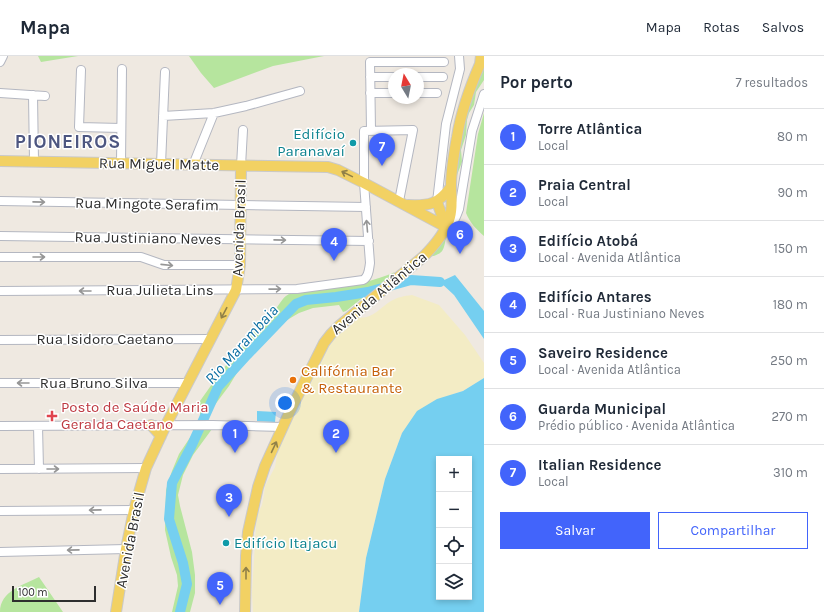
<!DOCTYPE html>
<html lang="pt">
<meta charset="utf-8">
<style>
body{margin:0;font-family:Karla,sans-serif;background:#f2f2f3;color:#1f2937}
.controls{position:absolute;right:12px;bottom:12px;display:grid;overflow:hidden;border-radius:0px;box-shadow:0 2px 6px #0003}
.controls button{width:36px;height:36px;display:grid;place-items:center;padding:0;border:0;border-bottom:1px solid #e0e1e3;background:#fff;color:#1f2937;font:20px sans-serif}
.compass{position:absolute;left:388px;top:12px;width:36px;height:36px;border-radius:50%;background:#fff;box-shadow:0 2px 6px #0003;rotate:350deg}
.scale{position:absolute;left:12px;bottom:10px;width:84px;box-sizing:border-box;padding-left:4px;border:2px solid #2e2e2e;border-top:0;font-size:11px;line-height:14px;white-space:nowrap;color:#2e2e2e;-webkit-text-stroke:3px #fff;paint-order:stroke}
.you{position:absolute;left:285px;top:347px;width:14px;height:14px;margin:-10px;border:3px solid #fff;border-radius:50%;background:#1a73e8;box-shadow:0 0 0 6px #1a73e833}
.badge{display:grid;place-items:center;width:26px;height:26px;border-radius:50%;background:#4264fb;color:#fff;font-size:13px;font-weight:700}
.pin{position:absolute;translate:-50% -33px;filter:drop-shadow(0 1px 2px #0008)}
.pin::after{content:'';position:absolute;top:21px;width:14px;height:12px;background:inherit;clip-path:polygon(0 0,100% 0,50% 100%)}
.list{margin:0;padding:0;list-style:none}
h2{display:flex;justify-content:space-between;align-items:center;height:52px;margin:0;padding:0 16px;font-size:17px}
h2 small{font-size:13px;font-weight:400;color:#747a83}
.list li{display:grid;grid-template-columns:26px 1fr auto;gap:12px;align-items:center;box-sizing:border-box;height:56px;padding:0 16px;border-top:1px solid #e0e1e3}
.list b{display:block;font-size:15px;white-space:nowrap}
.list p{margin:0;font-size:13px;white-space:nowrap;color:#747a83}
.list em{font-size:13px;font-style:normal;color:#747a83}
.actions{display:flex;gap:8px;padding:12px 16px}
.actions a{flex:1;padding:9px 0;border:1px solid #4264fb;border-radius:0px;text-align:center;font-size:14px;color:#4264fb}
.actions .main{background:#4264fb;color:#fff}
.icon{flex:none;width:22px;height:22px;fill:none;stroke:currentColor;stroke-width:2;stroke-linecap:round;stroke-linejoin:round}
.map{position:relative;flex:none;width:484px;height:556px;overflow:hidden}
header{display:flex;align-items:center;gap:24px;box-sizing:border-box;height:56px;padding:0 20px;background:#fff;border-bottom:1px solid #e0e1e3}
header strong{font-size:19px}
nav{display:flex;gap:22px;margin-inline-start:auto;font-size:14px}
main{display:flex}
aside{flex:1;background:#fff}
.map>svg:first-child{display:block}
.green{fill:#b6e59e}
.sand{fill:#f3ecc5}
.water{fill:#75cff0;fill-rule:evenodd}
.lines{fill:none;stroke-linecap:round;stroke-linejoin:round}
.river{stroke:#75cff0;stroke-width:10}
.minor-casing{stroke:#b4b7c1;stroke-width:10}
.major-casing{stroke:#c9c9c9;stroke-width:12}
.minor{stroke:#fff;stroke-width:8}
.major{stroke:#f2d163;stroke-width:10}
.oneway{stroke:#908048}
.oneway2{stroke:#969696}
.culture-dot{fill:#0f9aa8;stroke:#fff;stroke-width:1.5}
.food-dot{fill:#e8710a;stroke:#fff;stroke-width:1.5}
.health-dot{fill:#e0444e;stroke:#fff;stroke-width:1.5}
.labels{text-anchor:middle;stroke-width:3;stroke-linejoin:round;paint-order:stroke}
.culture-label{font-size:15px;fill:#0d838f;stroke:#fff;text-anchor:end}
.street-label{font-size:15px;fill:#2e2e2e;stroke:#fff}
.food-label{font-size:15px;fill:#c56008;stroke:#fff;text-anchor:start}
.health-label{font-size:15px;fill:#be3a42;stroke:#fff;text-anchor:start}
.water-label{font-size:16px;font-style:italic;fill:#0d6fa3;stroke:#fff}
.district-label{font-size:19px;font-weight:bold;letter-spacing:1px;fill:#4d5680;stroke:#fff}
</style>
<header>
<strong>Mapa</strong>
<nav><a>Mapa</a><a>Rotas</a><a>Salvos</a></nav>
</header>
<main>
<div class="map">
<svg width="484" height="556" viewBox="0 0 484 556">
<rect width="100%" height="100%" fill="#efe9e1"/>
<path class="green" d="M38 0H78L41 6Z
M189 0H324L273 10 214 32 201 17Z
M484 6V24L476 36 474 49 469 57 467 64 466 79 461 94 462 106 457 119V129L454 154C454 122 458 90 466 59 471 41 478 24 484 6Z
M484 57V180C476 173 470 167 466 157L478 78Z
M446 180C444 194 444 198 429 201Z
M395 216 346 255 343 256 339 249 313 252 299 257 277 270 241 310 229 330 211 354 209 361 200 362V345L222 314 243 290 262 262C278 258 278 244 289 238 298 234 319 234 329 233 352 230 374 225 395 216Z
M212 373 193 399 183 419 178 439 180 450 192 496 195 519V537L190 556H172L178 530 177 519 171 501 165 474 166 434 172 415 179 398 195 374Z
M39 521 63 556H0C0 535 23 529 39 521Z"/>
<path class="sand" d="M412 239 439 249 465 279 484 307V322L463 335 453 338 402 377 385 423 366 502 359 556H253L252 537 256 470 257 459 262 449 264 439 265 430 275 411 278 393 326 292C329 289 332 285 335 282 343 275 352 272 355 261 372 265 379 252 391 245 398 241 404 240 412 239Z"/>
<path class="water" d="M455 219 484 255V283L454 239 440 226Z
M484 322V556H359L366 502 385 423 402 377 417 355 437 343 463 335ZM439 403H469V541H439Z
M257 355 276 356 275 366 257 365Z"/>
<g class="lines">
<path class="river" d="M180 556 187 528 183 507 169 463 172 427 191 391 218 331 247 299 296 248 306 244 336 241 368 236 411 224 440 226"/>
<defs>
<path id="minor" d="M0 6 3 0
M81 14 79 71 121 72
M370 21H394
M418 21H443
M0 37 45 40
M370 37H394
M418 37H437
M33 39 34 105
M163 60 214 57 246 50 300 35
M371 74 370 6H444
M121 107 122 13
M161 108 165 16
M193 109 214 57
M241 110 243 74
M0 145 366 151
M437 146 446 68 460 13 459 0
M446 171C454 168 456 161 459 153L472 75 484 38
M0 180 369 185
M0 201H141L164 209H240
M0 235 297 233 363 224C369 221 369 213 370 207L364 127V75L413 74 399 145
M0 284 210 283
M0 327H188
M0 370 213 369 282 371
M38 370 39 413
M0 413 146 412
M0 455 134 454
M0 496 126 493"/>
<path id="major" d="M0 105 328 111 338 114 364 127 446 171
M437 146 446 171
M408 149C430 150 438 148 451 131
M151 369 161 380
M116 556 126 493 134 454 146 412 166 369 236 234 240 209 241 110
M245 556 246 500 248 476 258 431 265 410 290 355 324 287 331 278 339 270 423 201C434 190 446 176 450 161 453 150 451 140 451 130 451 114 454 97 457 81 461 56 470 31 480 8L481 0"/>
</defs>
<use href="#minor" class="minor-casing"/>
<use href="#major" class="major-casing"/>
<use href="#minor" class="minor"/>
<use href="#major" class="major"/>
</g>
<defs><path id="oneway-shaft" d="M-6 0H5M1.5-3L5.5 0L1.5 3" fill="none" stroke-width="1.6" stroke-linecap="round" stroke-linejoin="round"/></defs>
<g class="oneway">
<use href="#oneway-shaft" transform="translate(347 118) rotate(-154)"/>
<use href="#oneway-shaft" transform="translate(224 257) rotate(118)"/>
<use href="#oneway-shaft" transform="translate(274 391) rotate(-65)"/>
<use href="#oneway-shaft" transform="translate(246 517) rotate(-90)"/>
</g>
<g class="oneway2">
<use href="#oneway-shaft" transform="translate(39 146) rotate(1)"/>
<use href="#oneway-shaft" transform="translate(367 170) rotate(-95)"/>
<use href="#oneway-shaft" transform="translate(280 184) rotate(1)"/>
<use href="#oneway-shaft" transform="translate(39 201)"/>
<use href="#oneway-shaft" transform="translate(167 209) rotate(6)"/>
<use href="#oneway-shaft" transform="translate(275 233) rotate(-1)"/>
<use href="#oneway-shaft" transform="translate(85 235) rotate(180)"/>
<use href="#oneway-shaft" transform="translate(23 327) rotate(-180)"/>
<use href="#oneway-shaft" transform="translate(53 413)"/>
<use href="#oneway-shaft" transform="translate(95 454) rotate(179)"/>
<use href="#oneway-shaft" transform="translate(73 494) rotate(179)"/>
</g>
<g class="culture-dot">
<circle cx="353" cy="87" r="4"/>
<circle cx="226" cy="487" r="4"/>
</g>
<circle class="food-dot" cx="293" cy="324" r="4"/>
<path class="health-dot" d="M50 354h4v4h4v4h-4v4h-4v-4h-4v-4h4z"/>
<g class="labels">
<g class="culture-label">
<text x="345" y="83">Edifício<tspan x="345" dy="17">Paranavaí</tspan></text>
<text x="234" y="492" text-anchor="start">Edifício Itajacu</text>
</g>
<g class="street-label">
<text transform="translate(159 108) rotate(1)" y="5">Rua Miguel Matte</text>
<text transform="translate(147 148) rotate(1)" y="5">Rua Mingote Serafim</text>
<text transform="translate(239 172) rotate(-88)" y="5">Avenida Brasil</text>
<text transform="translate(148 182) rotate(1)" y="5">Rua Justiniano Neves</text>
<text x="160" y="239">Rua Julieta Lins</text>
<text transform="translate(379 237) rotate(-40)" y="5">Avenida Atlântica</text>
<text x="105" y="288">Rua Isidoro Caetano</text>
<text x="94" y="332">Rua Bruno Silva</text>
<text transform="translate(130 484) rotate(-79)" y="5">Avenida Brasil</text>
</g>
<g class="food-label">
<text x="301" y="320">Califórnia Bar<tspan x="301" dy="17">&amp; Restaurante</tspan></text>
</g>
<g class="health-label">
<text x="61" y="356">Posto de Saúde Maria<tspan x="61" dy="17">Geralda Caetano</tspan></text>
</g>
<g class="water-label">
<text transform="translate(241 288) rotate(-48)" y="6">Rio Marambaia</text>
</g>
<g class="district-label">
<text x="68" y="92">PIONEIROS</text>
</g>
</g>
</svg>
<div class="controls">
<button>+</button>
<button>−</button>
<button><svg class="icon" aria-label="locate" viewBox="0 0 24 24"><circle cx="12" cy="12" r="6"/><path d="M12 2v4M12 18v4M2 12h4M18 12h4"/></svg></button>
<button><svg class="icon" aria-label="layers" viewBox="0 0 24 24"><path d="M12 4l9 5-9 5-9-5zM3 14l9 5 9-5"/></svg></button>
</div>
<svg class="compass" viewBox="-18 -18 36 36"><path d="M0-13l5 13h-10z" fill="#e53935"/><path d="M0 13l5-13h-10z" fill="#747a83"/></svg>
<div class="scale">100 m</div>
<div class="you"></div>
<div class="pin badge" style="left:235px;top:397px">1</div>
<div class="pin badge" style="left:336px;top:397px">2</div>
<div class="pin badge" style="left:229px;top:461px">3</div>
<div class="pin badge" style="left:334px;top:205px">4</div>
<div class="pin badge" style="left:220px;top:549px">5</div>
<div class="pin badge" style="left:460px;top:198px">6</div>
<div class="pin badge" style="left:382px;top:110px">7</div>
</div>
<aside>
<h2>Por perto<small>7 resultados</small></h2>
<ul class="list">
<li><span class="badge">1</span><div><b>Torre Atlântica</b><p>Local</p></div><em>80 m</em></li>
<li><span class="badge">2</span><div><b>Praia Central</b><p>Local</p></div><em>90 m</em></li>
<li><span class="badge">3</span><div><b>Edifício Atobá</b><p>Local · Avenida Atlântica</p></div><em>150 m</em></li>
<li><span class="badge">4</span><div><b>Edifício Antares</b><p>Local · Rua Justiniano Neves</p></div><em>180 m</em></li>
<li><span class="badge">5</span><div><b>Saveiro Residence</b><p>Local · Avenida Atlântica</p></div><em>250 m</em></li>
<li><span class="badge">6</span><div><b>Guarda Municipal</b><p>Prédio público · Avenida Atlântica</p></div><em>270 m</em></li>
<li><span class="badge">7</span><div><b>Italian Residence</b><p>Local</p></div><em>310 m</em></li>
</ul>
<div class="actions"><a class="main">Salvar</a><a>Compartilhar</a></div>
</aside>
</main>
